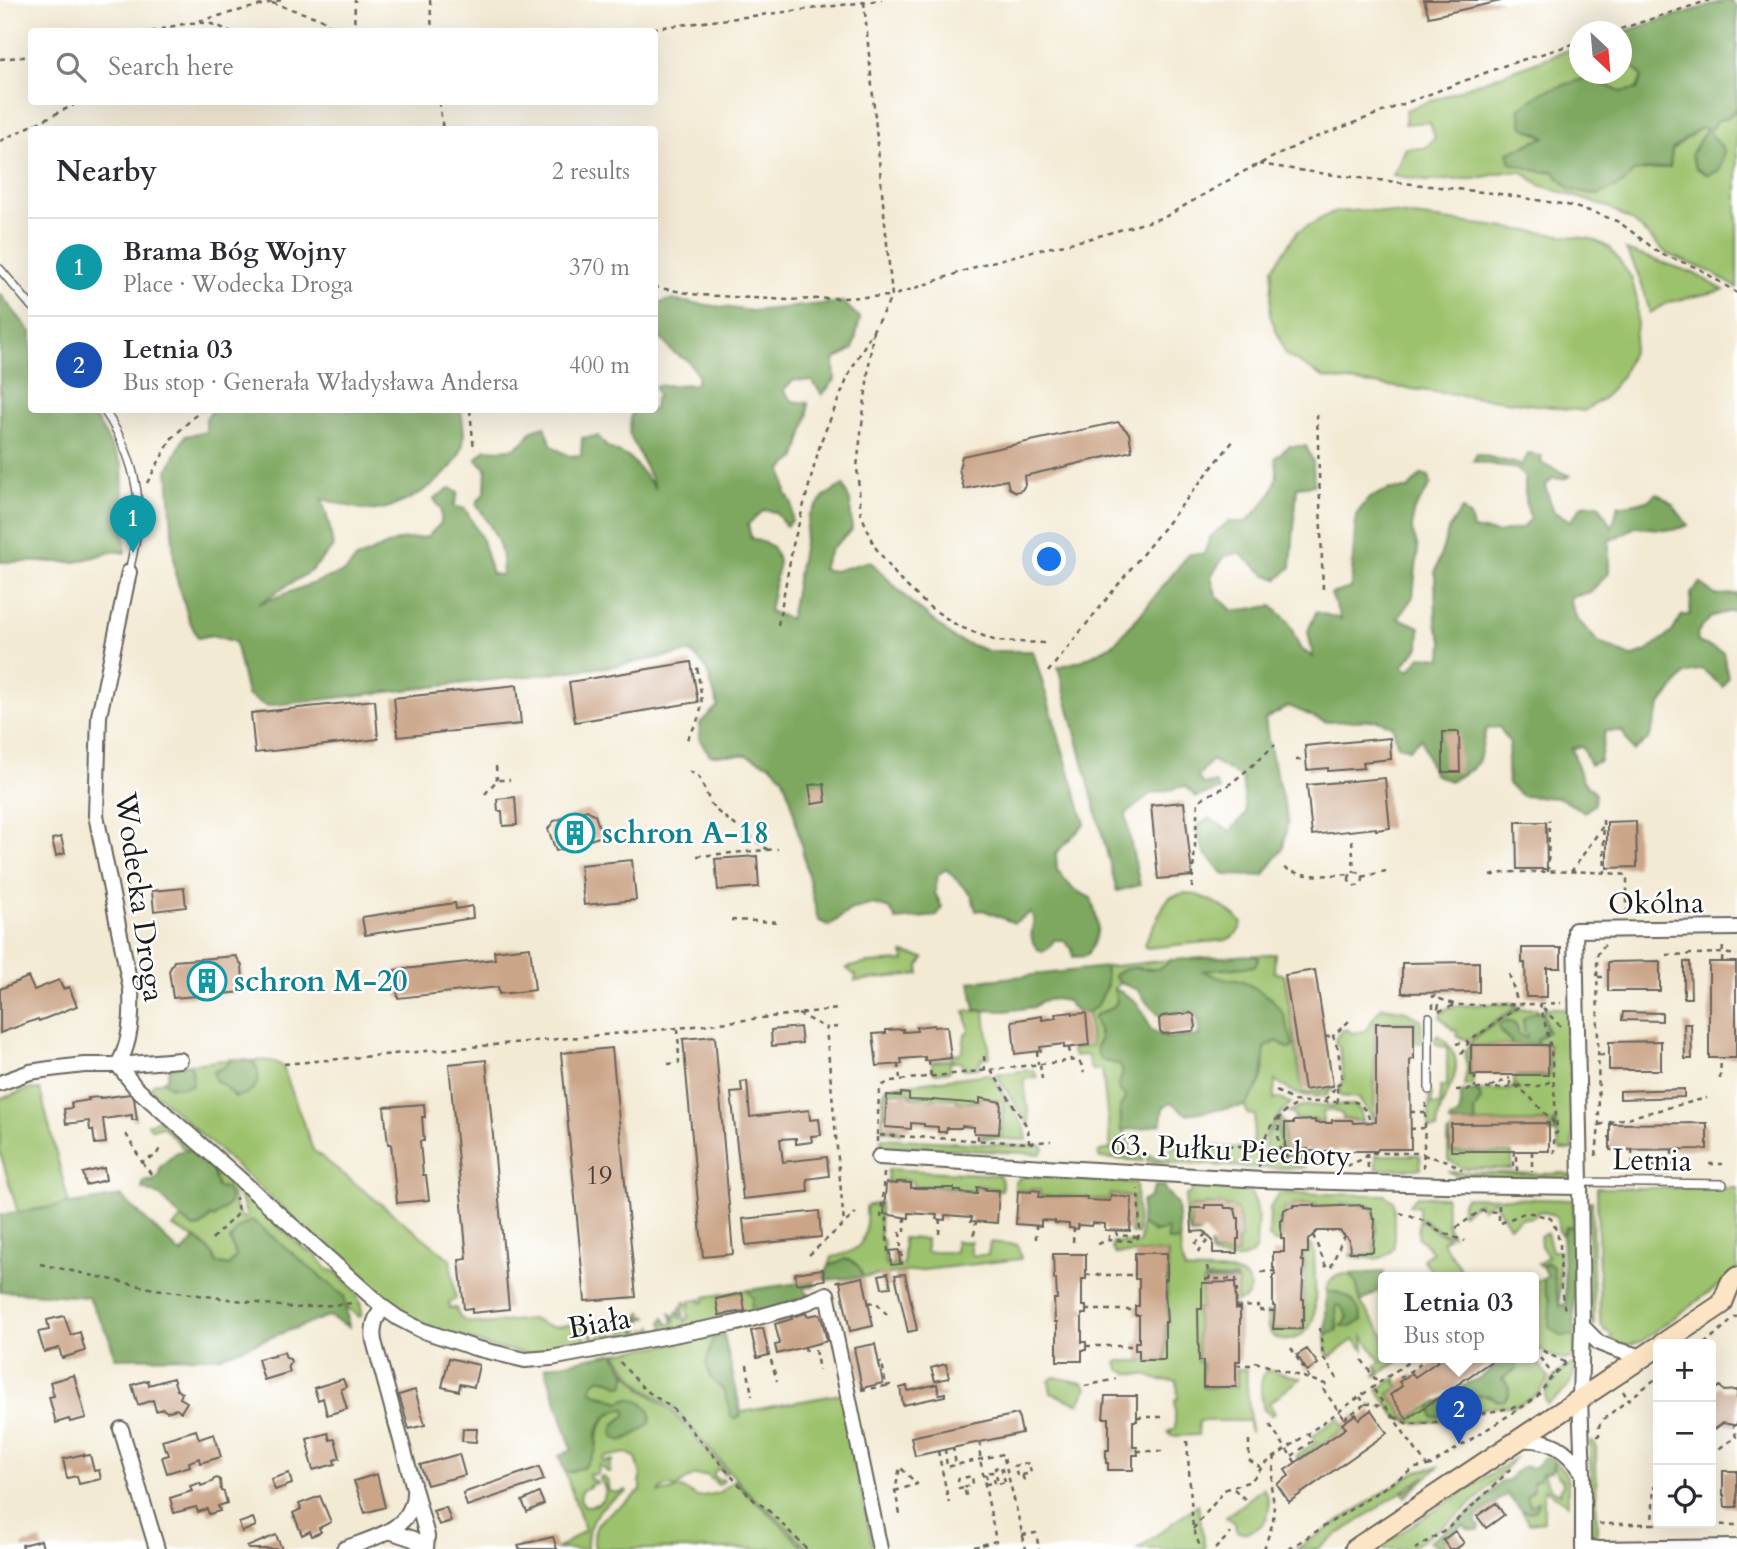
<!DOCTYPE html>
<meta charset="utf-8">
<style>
body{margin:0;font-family:Cardo,serif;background:#f2f2f3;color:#2b2b33}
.controls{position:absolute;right:21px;bottom:21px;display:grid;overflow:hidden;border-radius:7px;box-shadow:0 7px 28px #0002}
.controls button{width:63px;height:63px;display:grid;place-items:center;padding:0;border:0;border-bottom:2px solid #e1e1e2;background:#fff;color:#2b2b33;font:35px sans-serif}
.compass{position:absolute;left:1569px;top:21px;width:63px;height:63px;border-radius:50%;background:#fff;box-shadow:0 7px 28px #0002;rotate:154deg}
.you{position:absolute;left:1050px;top:560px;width:24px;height:24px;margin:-18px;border:5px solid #fff;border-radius:50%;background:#1a73e8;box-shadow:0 0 0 10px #1a73e833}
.badge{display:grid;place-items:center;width:46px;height:46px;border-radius:50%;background:#b5179e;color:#fff;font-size:23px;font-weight:700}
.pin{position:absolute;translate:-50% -58px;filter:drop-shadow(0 2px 4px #0008)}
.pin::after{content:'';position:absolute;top:37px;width:24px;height:21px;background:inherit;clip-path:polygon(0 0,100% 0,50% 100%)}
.popup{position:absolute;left:1378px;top:1272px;width:161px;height:91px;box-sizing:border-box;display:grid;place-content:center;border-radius:7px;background:#fff;filter:drop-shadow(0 2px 5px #0005);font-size:23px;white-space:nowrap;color:#7c7c81}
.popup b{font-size:26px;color:#2b2b33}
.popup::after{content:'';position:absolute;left:50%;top:100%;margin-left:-14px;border:14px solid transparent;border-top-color:#fff}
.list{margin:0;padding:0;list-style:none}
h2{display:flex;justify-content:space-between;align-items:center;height:91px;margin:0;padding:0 28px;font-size:30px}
h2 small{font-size:23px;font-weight:400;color:#7c7c81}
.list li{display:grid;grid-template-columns:46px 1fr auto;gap:21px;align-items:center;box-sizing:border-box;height:98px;padding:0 28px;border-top:2px solid #e1e1e2}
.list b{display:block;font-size:26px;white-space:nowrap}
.list p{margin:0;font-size:23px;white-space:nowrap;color:#7c7c81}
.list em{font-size:23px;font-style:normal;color:#7c7c81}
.icon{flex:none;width:38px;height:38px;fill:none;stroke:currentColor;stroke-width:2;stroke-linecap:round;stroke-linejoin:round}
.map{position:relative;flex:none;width:1737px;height:1549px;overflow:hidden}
.search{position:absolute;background:#fff;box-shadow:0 7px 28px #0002;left:28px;top:28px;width:630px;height:77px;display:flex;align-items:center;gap:18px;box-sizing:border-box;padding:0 24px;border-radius:7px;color:#7c7c81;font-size:26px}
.panel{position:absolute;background:#fff;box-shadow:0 7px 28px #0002;left:28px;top:126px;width:630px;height:287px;border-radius:7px}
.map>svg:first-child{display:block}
.green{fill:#9dc26d;stroke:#5c6f44;stroke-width:2}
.forest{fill:#7ea860;stroke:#4d623e;stroke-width:2}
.building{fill:#cba588}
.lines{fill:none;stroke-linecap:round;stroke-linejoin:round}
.service-casing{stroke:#67645c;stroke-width:10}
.minor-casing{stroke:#67645c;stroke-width:18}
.secondary-casing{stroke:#67645c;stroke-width:23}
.path{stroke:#67645c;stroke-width:2.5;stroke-dasharray:5 5;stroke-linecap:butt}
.service{stroke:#fff;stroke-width:7}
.minor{stroke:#fff;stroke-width:14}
.secondary{stroke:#fce5c4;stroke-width:19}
.labels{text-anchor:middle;stroke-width:5;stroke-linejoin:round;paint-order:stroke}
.number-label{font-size:26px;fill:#483e37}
.culture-label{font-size:30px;font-weight:bold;fill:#0d838f;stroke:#fff;text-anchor:start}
.street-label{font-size:30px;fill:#1c1c1c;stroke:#fff}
</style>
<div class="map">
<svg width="1737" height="1549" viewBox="0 0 1737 1549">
<rect width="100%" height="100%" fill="#fff"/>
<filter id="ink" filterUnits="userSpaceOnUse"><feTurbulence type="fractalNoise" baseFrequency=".0143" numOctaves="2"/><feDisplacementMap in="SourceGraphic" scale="14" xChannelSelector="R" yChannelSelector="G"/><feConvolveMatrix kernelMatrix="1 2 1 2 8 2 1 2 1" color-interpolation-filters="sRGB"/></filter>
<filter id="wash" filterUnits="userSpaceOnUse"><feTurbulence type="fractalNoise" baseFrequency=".00686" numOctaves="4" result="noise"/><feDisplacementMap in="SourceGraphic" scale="28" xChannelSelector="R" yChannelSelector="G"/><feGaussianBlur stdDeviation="1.57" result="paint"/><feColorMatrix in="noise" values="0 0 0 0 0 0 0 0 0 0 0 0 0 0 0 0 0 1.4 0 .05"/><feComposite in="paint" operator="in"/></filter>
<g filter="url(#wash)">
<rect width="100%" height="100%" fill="#f3ead4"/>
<path class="green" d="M1579 46 1580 74H1622V55L1642 76 1637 89 1620 93 1589 77 1546 137 1508 152 1541 172 1553 171 1570 190 1624 183 1632 172 1670 167 1672 150 1700 128H1708V132L1717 120 1727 118 1737 109V288L1711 272 1667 254 1635 223 1610 208 1540 185 1522 172H1506L1474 179 1427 181 1393 175 1406 148H1425L1435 138 1430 122 1405 124 1406 110Z
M1367 210 1592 239 1610 248 1631 277 1637 300V325L1633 349 1622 376 1604 398 1584 411 1325 378 1286 355 1270 315 1273 268 1297 232 1333 212Z
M1626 250 1693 273 1724 290 1669 302 1650 313C1644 290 1638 270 1626 250Z
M1184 893C1202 893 1231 910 1242 923 1240 932 1235 937 1226 940L1147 948 1145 947 1144 944 1165 903 1170 897Z
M903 953 924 958 919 966V974L855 981 856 976 846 968 867 963 904 961Z
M1275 954 1274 972 1284 975 1303 1093 1333 1088 1326 1096C1297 1097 1298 1096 1275 1080L1274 1099 1277 1098 1291 1103C1277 1115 1269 1127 1261 1143H1253L1255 1115 1247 1114 1245 1106C1261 1083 1265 1077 1264 1048L1277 1041 1289 1049 1293 1046 1284 1015 1271 998 1243 981 1219 978 1202 970 1254 966 1259 958 1255 955Z
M1170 960C1158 977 1146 964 1130 968 1125 970 1119 974 1114 976L1120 983 1114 989 1117 1002 1112 1008 1097 1014 1100 1039 1096 1047 1104 1061 1120 1064C1129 1080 1110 1081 1126 1097L1121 1130C1130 1135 1131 1139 1129 1149L1133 1154 1143 1155V1161L1100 1158 1098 1154 1100 1151 1111 1149 1102 1069 1092 1070 1089 1066 1088 1055 1074 1056 1071 1049 1091 1046 1088 1012 1097 1006 1107 984 1105 967Z
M1511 1003 1518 1006 1468 1040 1458 1037 1456 1030H1453L1440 1017V1015L1447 1008 1456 1006Z
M1383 1007 1406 1011 1421 1020 1422 1043H1416L1415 1022H1375L1374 1120H1373L1370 1114 1358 1098 1341 1096 1339 1087 1344 1081 1339 1047 1335 1041C1337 1034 1340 1031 1347 1029L1352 1033 1365 1031C1371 1024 1375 1012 1383 1007Z
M1536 1008 1542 1013 1537 1012 1527 1033V1037L1524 1039 1518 1033 1517 1027 1509 1021 1500 1024 1501 1033 1510 1040 1512 1045H1470V1076H1473V1086H1464L1467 1069 1465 1051 1473 1040 1480 1034 1518 1009Z
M1544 1008H1561L1570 1012 1573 1150H1560C1557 1142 1556 1126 1555 1117V1124L1553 1123 1556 1133H1550L1549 1122 1476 1123 1474 1111 1481 1099 1479 1094 1476 1090H1509L1512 1087 1519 1089 1513 1083 1514 1076H1549V1045L1537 1044V1040L1548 1031 1543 1011 1545 1010Z
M965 1011H985L990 1057 981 1059 979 1068 964 1069 962 1063 957 1061 950 1063V1071L935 1073 932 1070V1062L952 1060V1053L959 1054 963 1049 965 1034 969 1030Z
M1439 1035C1478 1070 1438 1090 1437 1129H1429V1093H1432V1105H1440V1086H1447V1047L1440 1046 1435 1043V1038Z
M232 1059 224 1067 214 1072 235 1097 258 1069 252 1061C264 1060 274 1059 283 1067L313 1150 450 1259 456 1299 449 1303 450 1308H456C457 1312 458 1315 461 1318 474 1329 515 1320 531 1319 538 1321 542 1325 549 1326 559 1328 571 1324 581 1323L582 1326H590L593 1330 592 1332 595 1338 591 1339 590 1330 584 1332 586 1345 602 1342 598 1329 600 1326 597 1323 599 1321 613 1323 609 1327 607 1324 604 1329H607V1328L612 1329 614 1337 615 1338 621 1335 623 1336 622 1332 627 1330 624 1325 632 1321 635 1327 634 1329 637 1333V1319L642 1312 643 1313 640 1316V1318L646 1316 648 1317 638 1321 641 1322 639 1327 640 1332 645 1333 646 1329 652 1331 653 1325 654 1330H662L664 1327 662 1322 664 1317 668 1324H673L670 1312 674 1322 675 1321 673 1315 676 1317V1312L678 1311 679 1317 681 1318 680 1307H683L684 1316 683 1314 685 1322 687 1318 689 1317 687 1308 683 1305V1303L686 1302 690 1306V1301L701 1299 700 1302 703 1303 705 1297 747 1290 753 1298 751 1305 758 1314 534 1355 488 1346 431 1327 409 1316 386 1301 367 1285 151 1089V1087L153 1084 163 1081 171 1087 193 1074 190 1064Z
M1030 1070H1033L1037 1077 1024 1079 1030 1127 996 1074Z
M988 1074 992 1076 1025 1128 1027 1140 981 1138 982 1135H1002L1003 1101 980 1097 979 1102H957V1099L933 1098 932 1100 911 1098 910 1092 886 1093 885 1116 883 1117V1128L901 1130V1133L882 1130 883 1095 886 1087Z
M29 1089 40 1090 69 1204 18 1213 0 1152V1099Z
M1354 1105 1361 1111 1362 1121H1354V1119H1343L1342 1114 1330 1109 1323 1113V1122H1316V1119H1294L1295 1116 1288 1112 1301 1106Z
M1281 1117 1282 1121 1284 1122V1152H1303L1304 1161C1290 1153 1286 1160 1279 1143 1280 1157 1289 1158 1301 1161L1305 1168H1261C1263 1149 1266 1133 1279 1118L1278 1132 1280 1142 1279 1124Z
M158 1119 165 1121C182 1136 216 1161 227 1179 238 1196 227 1203 244 1219L247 1217 242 1202 236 1192 238 1189 259 1202 267 1213 265 1214 266 1216 306 1250 315 1253 327 1269 336 1272 354 1290 359 1300 362 1311 361 1316 359 1317 345 1306 344 1296 252 1221 236 1256 229 1266 216 1263C207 1244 191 1236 173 1227L181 1219 188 1221 193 1228H200L212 1216 217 1187 213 1172 202 1154 183 1148 163 1126 152 1129 148 1124Z
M1450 1132V1152L1512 1153V1169L1462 1168 1448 1160V1134Z
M881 1138 1021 1146 1041 1145 1044 1149 1040 1154 881 1145Z
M1175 1145 1181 1147V1151L1188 1152V1154H1192L1195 1146 1259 1148 1258 1168 1147 1161V1154L1161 1159H1169L1170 1151Z
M1376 1155H1420L1421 1169H1376Z
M888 1169 999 1175 1002 1181V1190L976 1186 975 1192 962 1191V1190L955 1189V1187L913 1186V1181L896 1180V1182H887Z
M1450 1172 1550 1174 1563 1173 1571 1175 1568 1178 1561 1180 1458 1177Z
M1022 1176 1136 1183 1138 1234H1131L1133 1197 1110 1194 1109 1200 1088 1199 1087 1197 1040 1196V1190L1030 1189V1191L1015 1190V1182Z
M1192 1187 1247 1190C1263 1202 1256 1230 1256 1248 1253 1253 1252 1255 1247 1257 1239 1261 1218 1259 1211 1255L1210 1247 1211 1244 1212 1254H1238V1240L1241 1239 1240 1218 1238 1217V1212L1232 1206 1225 1207V1205L1205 1204 1204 1207H1191V1232L1201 1233 1196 1235H1191C1184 1225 1185 1207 1186 1196L1192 1192Z
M1597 1188H1737V1269L1722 1283 1642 1341C1631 1346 1622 1345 1610 1341L1612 1335 1604 1329 1600 1323Z
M1279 1193 1385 1195 1393 1201 1394 1207V1247C1384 1264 1367 1258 1350 1256V1254H1374V1239H1376V1219H1374L1372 1207 1363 1206V1204H1341V1207L1316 1206V1204H1294L1293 1207H1286L1284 1209 1283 1219 1280 1220 1281 1242H1274L1269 1237 1270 1208Z
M1417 1196 1445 1197C1450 1211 1442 1220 1452 1235L1444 1233 1419 1217V1207L1409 1205Z
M1466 1197 1572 1200 1573 1203 1574 1229 1565 1231 1562 1235 1559 1232 1557 1218 1551 1214 1540 1211 1532 1218H1522L1510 1226 1493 1201 1482 1209 1478 1203 1462 1214 1461 1213 1462 1203Z
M1590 1201H1592L1594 1327 1589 1314 1588 1210Z
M880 1202V1239H883L886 1265H904L903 1238 926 1239V1252H955L956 1241 971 1242V1255H988L990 1242 1018 1245 1021 1259 863 1277 860 1268 845 1259 829 1266 832 1257C866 1251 867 1237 866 1206Z
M1419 1220C1429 1225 1438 1233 1448 1237L1442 1242 1467 1278H1437L1423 1259 1433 1252 1418 1237Z
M1141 1224 1154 1233 1167 1228 1168 1241H1180L1182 1262 1185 1270C1201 1273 1257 1263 1249 1293 1247 1299 1243 1301 1237 1302V1287L1238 1284 1236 1278H1205V1280L1232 1279 1236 1281 1202 1282V1308L1197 1309 1198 1362 1202 1363 1203 1388 1237 1387V1369H1247C1245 1391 1252 1412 1250 1433L1249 1421H1199L1198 1435 1172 1436 1168 1432 1175 1428V1399H1178L1177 1381 1158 1380 1146 1375 1128 1374 1119 1369 1117 1363 1119 1361H1166V1324L1168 1323 1166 1280 1168 1279V1253L1134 1252 1133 1254H1115L1112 1248 1113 1242 1139 1243 1141 1236Z
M1547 1233 1552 1251H1559L1560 1307 1556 1291 1553 1267 1548 1263 1540 1266 1538 1264 1548 1257 1541 1246 1540 1236Z
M1309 1244 1311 1245 1314 1249C1314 1266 1318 1308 1312 1322 1307 1336 1284 1348 1271 1334 1266 1328 1267 1320 1267 1313H1272L1273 1330H1303V1321H1305L1303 1284 1305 1283V1261L1303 1260V1254L1309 1253Z
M1344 1274H1349L1356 1283 1361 1303 1384 1335V1358L1401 1359 1376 1376 1375 1374 1379 1371 1376 1366 1381 1362 1363 1336 1364 1350 1354 1339 1330 1357 1326 1352V1335L1337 1329 1336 1305H1341L1349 1319 1342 1325 1362 1320 1338 1292H1326C1327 1281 1333 1276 1344 1274Z
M1543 1279C1547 1298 1555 1317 1561 1336L1574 1335 1575 1358 1563 1360 1545 1354 1534 1340V1283Z
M714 1337 706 1364 711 1378 724 1391 729 1406 730 1416H740L741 1412 841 1394 873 1549H809L766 1507 756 1500 743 1487 674 1408 645 1389 638 1382 623 1364 616 1353Z
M1534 1357 1549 1378 1538 1394 1519 1405 1484 1408 1453 1420 1418 1423 1409 1422 1397 1417 1377 1390 1395 1378 1397 1381 1395 1383 1400 1386 1389 1394 1407 1420 1433 1404 1454 1410C1465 1396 1482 1389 1497 1401L1509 1395V1388L1506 1381 1502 1380 1508 1374 1516 1370 1518 1361 1517 1358Z
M1575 1364C1573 1387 1565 1392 1547 1404 1539 1388 1559 1368 1575 1364Z
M624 1369 642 1389 671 1410 727 1473 723 1474 722 1471 718 1469 714 1472V1476L717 1480 723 1479 724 1481 718 1485 707 1475 701 1476C691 1473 684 1483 675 1488L670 1486 662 1488 659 1493 682 1488 697 1497 718 1493 734 1480 754 1501 763 1507 805 1549H595C589 1521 608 1514 628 1501 632 1498 637 1494 641 1490V1486L639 1482 641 1475 636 1458 627 1453 605 1457 603 1460 604 1462 613 1460V1461L610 1464V1472H607L605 1469 599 1465 598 1467 599 1470 596 1475 589 1474 590 1479 596 1481 597 1483 589 1485 590 1487 582 1490 580 1499 585 1506C602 1507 612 1494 600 1480V1477H603L609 1482 608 1487 609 1491C615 1493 620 1493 626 1490L627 1492C601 1503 586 1519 587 1549H557L585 1530 565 1472H572L596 1449C597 1430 603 1410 626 1409V1415L615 1424 650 1423C638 1414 625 1404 611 1398 604 1395 597 1396 591 1390L593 1383 600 1378 613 1381 627 1375Z
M1266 1370 1301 1378 1269 1403 1275 1413 1271 1415 1264 1410C1261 1396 1258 1383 1266 1370Z
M1054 1377 1083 1383 1087 1388 1079 1404 1051 1393 1049 1381Z
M1339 1417 1342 1422 1341 1424 1345 1428 1299 1460 1296 1456 1316 1442 1312 1436Z
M1590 1441 1594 1443 1596 1448 1597 1540 1592 1537 1591 1533Z
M1516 1457 1480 1496 1457 1516 1426 1538 1409 1549H1376Z
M1551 1459C1571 1472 1568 1482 1568 1504L1544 1489V1521L1529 1523 1522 1511 1530 1512 1537 1501 1533 1505 1530 1506 1525 1497 1533 1481 1544 1473C1544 1484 1551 1490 1561 1493L1560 1490 1563 1485 1562 1480C1556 1476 1553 1469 1554 1462Z
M1438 1467 1405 1497 1403 1493 1412 1488 1425 1476 1317 1549H1296L1417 1471Z
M1263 1488C1278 1510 1263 1536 1237 1532L1234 1523 1226 1517Z
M1198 1504 1205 1549H1138Z"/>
<path class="forest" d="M1727 0H1729L1737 7V109L1727 118 1717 120 1709 132 1724 150 1720 170 1708 175 1696 168 1691 155 1707 128H1700L1672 149 1670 167 1633 172 1624 183 1599 195 1570 190 1553 171 1541 172 1511 163 1508 153 1545 137 1523 127 1519 109 1543 92 1589 77 1620 92 1637 89 1642 76 1622 55V32Z
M0 294 31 332 32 410H91L122 465 125 553 115 551 76 562H0Z
M671 300 752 311 843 302 860 318 853 349 834 360 835 380 822 395 812 381 793 380 783 391 793 401 808 403V415L796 458 782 469 786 493 792 503V520L786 526 775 512 764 510 748 524 751 538 772 546 779 562 769 611 790 619 809 515 826 495 843 485 850 501 852 530 831 549 822 569 834 571 870 561 911 602 955 639 988 651H1033L1085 824 1056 853 1057 870 1073 889 1091 898C1099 921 1102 935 1086 956L1073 957 1072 949 1063 940H1054L1049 948 1042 952C1028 944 1031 932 1034 918L1030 913 1014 923 983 910 976 911 972 896 946 869 938 875 935 893 942 907 937 916 896 920 890 909 873 904 850 910 829 926 818 920 791 800 782 776 771 765 746 755H710L699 739 700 723 718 706 706 668 691 652 615 666 266 706 247 695 235 642 212 635 198 638 189 620 175 573 168 469 185 436 206 432V418L213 410H461C462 418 464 428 464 437 462 473 408 506 376 510 365 512 335 502 322 499L329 524 333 547 312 570 258 604 346 571 356 559 399 540 427 537 441 523V509L434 499 450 488 458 493 454 506 465 509 481 537 492 574 502 575C505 544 492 529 476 503L485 492 486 468 476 459 486 449C509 451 520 451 532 430L545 426 552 446 569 456 581 455 582 438 598 436 607 447 630 458 656 489 629 433 631 415 636 410H654L655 399 658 397 655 386 696 384 698 375 688 361 674 353 656 334 655 336V304Z
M1289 446H1306L1313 462 1314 485 1297 487 1291 567 1278 579 1265 574 1239 553 1225 556 1211 576 1216 595 1233 611 1272 606 1288 621 1300 648 1313 657 1308 631 1316 612 1341 619 1331 594 1351 588 1356 515 1369 498 1390 489H1408L1422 474 1429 476 1431 484 1413 512 1412 530 1418 548 1413 597 1398 618 1420 627 1419 647 1402 666 1409 671 1421 656 1442 658 1443 641 1436 625 1435 573 1449 528 1462 509 1470 517 1473 529 1497 533 1522 528 1531 519 1525 502V478L1517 469 1473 461 1477 454 1522 465 1528 454 1542 456 1541 463 1570 476 1563 479 1553 478 1545 486 1554 512 1571 521 1582 505 1599 504 1612 528 1618 506 1647 501 1657 493 1672 504 1688 525 1675 530 1635 527 1609 541V573L1590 592 1569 598 1577 619 1598 642 1631 657 1647 651 1672 632 1682 615H1690L1691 594 1700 583 1715 595 1737 594V610L1712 616 1697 633 1698 642 1723 652 1728 677 1723 687 1702 669 1685 674 1660 706 1649 739 1633 751 1622 731H1605L1600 761 1590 765 1582 747 1572 748 1582 780 1595 792 1594 805 1584 812 1560 798 1522 796 1508 784 1507 765 1510 743 1499 727 1486 729 1479 760 1471 770 1450 781 1433 774 1421 738 1409 749 1397 745 1393 726 1377 720 1325 722 1289 706 1265 719 1268 740 1288 821 1283 848 1263 876 1225 875 1205 854 1195 828 1209 818 1230 831 1246 814 1242 778 1211 760 1198 777 1203 784 1216 783 1220 790 1196 797 1185 786 1150 794 1126 814 1130 840 1140 885 1117 891 1058 667 1083 660 1114 644 1139 616 1189 554H1204L1210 537 1228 522H1246C1265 503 1283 487 1275 458Z
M1255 955 1259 958 1255 966 1203 971 1219 978 1243 981 1271 998 1284 1015 1293 1046 1290 1049 1277 1041 1264 1048C1265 1078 1262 1082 1245 1106L1186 1114 1172 1103 1163 1107 1161 1124 1140 1129 1121 1130 1120 1106 1126 1097 1120 1091 1119 1083C1123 1076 1124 1071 1119 1064 1110 1062 1098 1062 1097 1050 1096 1039 1098 1049 1100 1038 1101 1030 1094 1024 1094 1016L1112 1008 1117 1002 1114 989C1136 997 1143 1009 1151 1030L1168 1038 1198 1036 1200 1024 1195 1012H1180L1159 1015 1148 1004 1138 990 1120 983 1114 976C1129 958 1157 980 1170 960Z
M1105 967 1107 984 1100 1001 1097 1006 1088 1012H1076L1074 1009 1067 1001 1054 999 1042 1001 1034 1007 1005 1011 975 1010 970 982Z
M1537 1012 1542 1013 1547 1031 1537 1040V1044L1512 1045C1509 1036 1502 1035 1499 1028L1500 1024C1510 1020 1517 1021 1518 1033L1525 1038 1527 1037V1034L1524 1032 1523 1019 1531 1014Z
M232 1059 252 1061C266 1079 255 1094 235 1097L223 1085 215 1080 213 1072 224 1067Z
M190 1064 193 1074 192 1085C180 1088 173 1089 163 1081L168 1077V1071L173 1067Z
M1476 1090 1480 1094 1481 1099 1474 1111 1476 1123H1449L1450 1119C1464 1115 1459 1111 1460 1100 1460 1097 1462 1094 1463 1091Z
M188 1150 202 1154 213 1172 217 1187 226 1188 230 1197 229 1204 214 1218 211 1216 200 1227 193 1228C189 1223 184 1221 180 1217 165 1202 165 1195 142 1189L144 1181H152L159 1176 160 1167 177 1152Z
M1155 1186H1165V1190L1177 1204 1180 1241H1168L1167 1229C1155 1234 1151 1231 1141 1224L1142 1201C1150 1200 1152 1193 1155 1186Z
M121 1196 181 1254 196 1238 212 1253 216 1263 229 1266 236 1256 230 1240 237 1229 252 1220 344 1296 349 1327 328 1316 218 1357 115 1358 109 1337 88 1297 0 1291V1215Z
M1571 1226 1574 1229V1335L1561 1336 1549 1327 1550 1300 1546 1293 1543 1279 1548 1276 1542 1266 1548 1263 1553 1267 1556 1291 1560 1306 1566 1304 1562 1235 1566 1227Z
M845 1259C856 1261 860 1266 863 1277L825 1280 824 1276 829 1266Z
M1384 1272V1287L1361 1302 1356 1283 1349 1274Z
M815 1281 814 1286 804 1288 805 1292 811 1295 758 1314 751 1305 753 1298 750 1295 747 1290Z
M1326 1292C1346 1291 1357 1300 1362 1320L1352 1327 1341 1326 1348 1318 1341 1306 1336 1305 1337 1330 1326 1335Z
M724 1335 741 1412 738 1418 734 1419 730 1416 729 1406 724 1391 711 1378 706 1363 714 1337Z
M614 1353 627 1375 624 1385 619 1386 613 1381 600 1378 593 1383 591 1390C598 1397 610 1397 619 1402L629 1398C637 1400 645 1403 649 1410 658 1426 634 1435 622 1441L615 1438 612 1431 615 1424 626 1415V1409C610 1408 598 1423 596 1438 596 1440 597 1448 596 1450 594 1457 588 1463 583 1468 576 1468 572 1472 565 1472L559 1456 572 1450 545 1367Z
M1503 1358H1517L1518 1361 1516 1370 1508 1374 1502 1379C1508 1383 1509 1387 1509 1395L1503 1401C1494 1401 1491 1394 1483 1395 1477 1395 1466 1398 1461 1401 1458 1403 1457 1407 1454 1410 1448 1415 1441 1417 1433 1417L1431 1407C1435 1402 1453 1396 1460 1395V1389C1468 1382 1477 1380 1486 1374 1493 1370 1495 1363 1503 1358Z
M1544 1457 1551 1459 1554 1462 1551 1472 1541 1474 1539 1479 1533 1482V1490L1526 1497 1530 1506 1533 1505 1538 1500 1539 1503C1529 1524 1516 1505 1507 1494L1477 1516 1476 1523 1480 1526 1479 1530 1467 1529 1464 1525 1443 1539 1446 1544C1440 1548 1435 1546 1429 1542L1460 1520 1479 1505 1501 1482 1508 1481 1515 1472 1525 1466 1531 1468 1536 1466Z"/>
<g id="blocks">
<path class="building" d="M1424 0H1501V1L1429 17Z
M1118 422 1129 433 1132 451 1024 476 1025 485 1022 490 1016 492 1009 488 1007 480 964 489 959 469 962 456Z
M691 662 698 702 575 722 569 682Z
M517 685 521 724 398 737 394 698Z
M375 700 378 739 255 753 251 713Z
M1443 732H1459L1460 772H1443Z
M1390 738 1391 759 1363 762 1364 768 1328 771V768L1307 770 1305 746Z
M1385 778 1390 828 1376 830V828L1312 835 1307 785Z
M824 784 826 802 812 804 809 785Z
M515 797 517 825 503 826 502 811H498L497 799Z
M1184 802 1192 876 1158 879 1151 805Z
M587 810 595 815 602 836 556 851 548 829 554 821Z
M1636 821 1637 867 1607 868V822Z
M1516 822H1546L1547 869H1517Z
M61 837 65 853 56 856 52 839Z
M757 856 759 887 718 890 715 859Z
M632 860 636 900 584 905 580 865Z
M184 888 186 907 154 911 152 891Z
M455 903 456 909 472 906 473 918 365 935 362 917Z
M530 947 535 990 499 994 498 987 398 998 395 970 495 959 494 951Z
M1522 948H1561V968H1547V997H1526L1525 963H1522Z
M236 956 242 966 244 992 173 998 169 971 174 961Z
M1660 961V991H1608V962Z
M1479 962V992L1402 993V963Z
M1684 962H1690L1691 998H1684Z
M1709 962H1736V1058H1709Z
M1315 970 1333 1086 1304 1090 1285 975Z
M28 977 34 990 59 980 63 989 69 987 77 1006 39 1021 38 1019 0 1033V989Z
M1073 1012V1014L1086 1013 1089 1045 1064 1048V1044L1040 1047 1041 1051 1015 1054 1012 1021 1042 1016V1020L1056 1018 1055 1014Z
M1623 1012 1662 1013V1021L1622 1020Z
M1191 1013 1194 1015 1196 1027 1193 1031 1163 1034 1160 1031 1159 1019 1162 1016Z
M1376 1023H1414V1059L1410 1060 1411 1149H1378L1377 1151H1346V1150H1338V1151H1308V1149L1301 1150V1151H1285V1123H1294V1121L1315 1120V1123H1332V1120H1352L1353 1123 1376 1122Z
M1684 1024H1691L1692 1059H1685Z
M934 1025V1027L947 1026 951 1058 925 1061V1057L901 1059 902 1064 877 1066 873 1034 886 1033V1030L903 1029V1032L917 1031 916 1027Z
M800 1027 802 1043 772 1046 771 1030Z
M715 1036 733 1254 703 1257 683 1039Z
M1661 1041V1070H1609V1042Z
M1471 1045H1548V1075H1471Z
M612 1048 636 1297 585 1301 561 1053Z
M486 1060 509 1309 472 1313V1308L464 1309 459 1260 467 1259 449 1064Z
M747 1081 750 1117 809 1110 810 1120 819 1119 821 1135 811 1136 812 1142 796 1144V1138L780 1139 783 1162 827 1157 829 1176 807 1179 808 1192 743 1199 731 1093 742 1092 741 1082Z
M1684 1089V1097L1620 1099V1091Z
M901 1093 909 1094V1100L933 1101V1100L980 1104V1098L1001 1102 999 1134 974 1133V1127L962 1126 961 1128H947L946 1132H938V1127L924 1126V1124L911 1123V1129L885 1127 887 1095 901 1096Z
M130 1094 134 1098 137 1120H132V1115L103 1119 106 1143 95 1144 93 1130H90L89 1121 66 1124 64 1109 72 1108 71 1103 89 1100 88 1098 100 1097V1098Z
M424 1104 425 1117H422L424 1141H420L423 1175H426L429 1200 397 1203 391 1144H388L384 1107Z
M1549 1123V1151H1451V1124Z
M1707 1123V1149L1610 1150V1124Z
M1648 1166H1667V1173H1648Z
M104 1168 106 1180 86 1185 83 1173Z
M897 1182 911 1183V1188H954V1191H961V1193L977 1194V1187L986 1188 985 1190H999L997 1223 971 1221 972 1217 945 1215V1220L936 1219 937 1215 909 1213V1218L884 1214 886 1183 897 1184Z
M1031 1190 1040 1191 1039 1197H1087V1200L1110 1201 1111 1195 1132 1198 1130 1231 1105 1230V1224L1093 1223 1092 1226 1078 1225V1229L1069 1228V1224L1055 1223V1221L1041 1220V1226L1016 1224 1018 1191 1031 1192Z
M1205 1205H1224L1225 1208H1232L1235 1209 1237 1218H1239V1239H1237V1253H1213V1241L1210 1238 1204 1231 1192 1232 1191 1208H1205Z
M1294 1205H1315V1207L1363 1205V1207L1371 1208 1373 1219H1375L1373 1252H1350L1349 1240 1340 1231H1317L1308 1240V1253H1302V1261H1304L1302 1299H1304V1320H1302V1329H1273L1275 1306H1273V1275H1275L1274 1268H1273V1252H1284V1239H1281V1220H1283L1284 1210 1287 1208 1294 1207Z
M819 1211 821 1237 746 1245 743 1219Z
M899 1250 900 1264 891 1265 890 1251Z
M1135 1253H1167V1279H1164L1167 1322H1165V1360H1139V1350H1135V1342H1139V1315H1135V1306H1139V1279H1135Z
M1053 1254H1086V1279H1082V1306H1086V1314H1082V1342H1086V1350H1082V1361H1057V1322H1055L1054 1299H1057L1056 1279H1054Z
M823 1269 825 1280 796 1284 795 1273Z
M888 1273 891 1287 882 1288 879 1275Z
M905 1274 917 1330 908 1332 895 1275Z
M863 1277 873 1326 850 1331 840 1282Z
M1235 1282 1236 1309H1240V1361H1236V1387H1203V1361H1199L1198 1309H1202V1283Z
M742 1293 745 1311 719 1315 716 1299Z
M806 1313 807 1316 818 1314 821 1316 827 1341 777 1354 775 1345 780 1344 775 1324 792 1319 791 1317Z
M64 1316 71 1335 80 1332 85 1351 62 1358 59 1348 44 1352 38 1332 49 1330 47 1320Z
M763 1328 769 1355 757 1358 751 1331Z
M875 1344 883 1383 862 1388 854 1348Z
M1307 1349 1318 1364 1307 1371 1297 1355Z
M284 1352 286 1358 290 1359 291 1362 288 1366 290 1372 264 1380 258 1359 269 1356V1357L274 1356 273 1355Z
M449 1358 479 1365 474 1387 460 1384 459 1391 442 1387Z
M1436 1358H1496L1407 1419 1390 1395 1402 1386 1399 1382 1412 1373 1415 1377 1438 1361Z
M946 1364 949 1378 935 1381 931 1368Z
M74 1375 86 1418 70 1422 69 1419 56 1423 49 1397 54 1396 50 1382Z
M173 1378 177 1390 182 1393 180 1398 187 1402 181 1412 176 1409 167 1412 163 1409 156 1411 153 1400 138 1405 132 1385 148 1380 149 1385Z
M343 1379 346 1387 341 1389 347 1409 327 1415 323 1398 318 1400 314 1388Z
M937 1384 939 1394 945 1393V1396L903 1405 900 1388 907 1386 908 1391Z
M1720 1386 1724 1391 1737 1390V1423L1736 1425H1733L1723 1423 1711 1432V1392Z
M415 1390 425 1425 409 1429 399 1395Z
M1105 1396H1137V1421H1133V1447H1137L1138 1455H1133V1470H1108V1463H1106V1450H1109V1418H1103Z
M1371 1410 1387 1433 1289 1502 1277 1484 1289 1476 1285 1470 1346 1428 1342 1424 1356 1414 1359 1419Z
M1018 1414 1022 1433 915 1456 911 1437Z
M463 1429H477L476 1442 462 1441Z
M196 1430 199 1439 214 1434 221 1457 200 1463 199 1458 189 1462 190 1466 167 1473 162 1457 169 1455 167 1449 165 1450 162 1440Z
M328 1433 330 1440 335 1439 340 1458 334 1460 335 1464 313 1470 309 1456 311 1455 307 1439Z
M84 1454V1456L90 1455 94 1471 99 1470 101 1479 79 1484 77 1476 67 1478 63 1459Z
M459 1454 465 1475 427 1485 420 1465Z
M539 1467 544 1480 467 1506 463 1493Z
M1723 1471H1737V1507H1725L1724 1495H1723Z
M289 1473 292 1484 275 1490 271 1479Z
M377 1474 385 1507 365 1513 354 1481Z
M217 1478 220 1480 221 1491 224 1492 227 1503 218 1506 220 1511 209 1514 207 1509 198 1512 196 1507 174 1513 170 1498 192 1491 190 1486 200 1483 201 1486 212 1482 214 1479Z
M539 1493 544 1504 527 1512 522 1501Z
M320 1496 331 1522 319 1528 321 1532 312 1536 310 1531 302 1535 293 1513 301 1509 299 1504Z
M1496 1503 1504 1515 1486 1528 1477 1516Z
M446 1507 451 1521 439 1525 433 1511Z
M253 1518 256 1526 242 1532 239 1523Z
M1455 1531 1464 1543 1456 1549H1449L1443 1540Z
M276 1535 282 1549H248L247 1547Z
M553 1537 557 1549H519L518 1545Z
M41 1540 43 1549H23L22 1545Z"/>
</g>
</g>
<g filter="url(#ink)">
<use href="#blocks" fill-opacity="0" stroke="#67645c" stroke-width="2"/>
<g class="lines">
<defs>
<path id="service" d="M0 269 32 307
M104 410C122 437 135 468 138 501 140 524 134 549 129 572
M1429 1090V1017
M1580 1182 1723 1184"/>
<path id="minor" d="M118 1065 136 1088 232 1172 384 1308 398 1318 421 1330 475 1348 525 1360 551 1358 737 1323 798 1306 827 1294 880 1549
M118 1065C131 1042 132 1017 131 990L96 815 99 716 129 572
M0 1083 30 1072 50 1069 84 1065H118L180 1060
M879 1157 1262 1180 1443 1185 1580 1187
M384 1308C374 1317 372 1328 374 1341L427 1536 426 1549
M1582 1326 1599 1343 1617 1350 1644 1357
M121 1429 157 1549
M1520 1440C1550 1438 1567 1449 1583 1473
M389 1531 413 1539 426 1548
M1583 1547 1598 1549 1737 1547
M344 1549C372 1538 413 1530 414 1493
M1583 1549V1474L1580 1399 1582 1326 1580 1182 1575 930 1737 928"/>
<path id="secondary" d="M1662 1344 1722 1304 1730 1284 1737 1277
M1355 1549 1658 1347"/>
</defs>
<use href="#service" class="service-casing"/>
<use href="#minor" class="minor-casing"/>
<use href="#secondary" class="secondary-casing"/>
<path class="path" d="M430 0 432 32
M864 2 892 296 984 264 1033 251 1088 239 1165 217 1243 172 1306 141 1506 65 1580 42
M272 3 322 19 339 32
M199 21 281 0
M151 32C179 25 203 15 230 32
M354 32 355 0
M623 32 882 0
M1611 32 1710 0
M0 59 32 56
M439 102 443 130
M0 141 74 105
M1259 164 1326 174 1500 194 1567 205 1593 212 1619 222 1661 254 1698 268 1737 293
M654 287 699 295 789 300 892 296
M873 331 857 467 861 514 875 547 900 580 928 606 958 626 996 641 1044 643
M470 410 474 450
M1317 414 1323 590
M147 483 172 438 201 410
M778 625 793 545 821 441 851 370 892 296
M1048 672 1234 440
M687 739C707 708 702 702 697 667
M1296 760H1306
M496 766 497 780
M689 771 699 777 711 804 718 812 768 850
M485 794 497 780H510
M1603 820 1605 872
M1352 840 1354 873
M697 856 778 849
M1284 868C1305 879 1328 875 1351 874
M1548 872 1549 820
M1571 872 1603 826
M1349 879a7 7 0 1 1 14 0a7 7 0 1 1-14 0Z
M1491 876C1505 871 1521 872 1536 872 1566 871 1597 871 1627 875V914
M1362 877 1386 871
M1192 888 1198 802C1204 795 1218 792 1227 786 1244 774 1259 759 1275 745
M731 920 781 922
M1667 955 1722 953 1737 955
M1722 962 1723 944
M1509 974 1518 1003
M1598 977H1608
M1540 1004 1561 1003
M1433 1008V996L1439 995
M1543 1008 1560 1026
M1438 1009 1440 999 1456 1005 1540 1004 1551 1048 1557 1129V1133L1554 1134V1153
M1439 1011 1456 1005
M798 1014 826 1028
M838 1027 826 1028 844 1224
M1325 1037 1333 1036
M1456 1044 1468 1041
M1069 1048 1071 1061
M1037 1051 1038 1064
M1461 1054 1469 1042 1474 1038 1524 1003
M1599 1055H1609
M984 1056 985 1071
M929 1061 931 1077
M284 1064 678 1028
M668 1064 679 1063 678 1028 837 1009
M898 1064 900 1078
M1040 1065 1042 1079
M991 1070 1028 1128 1029 1143
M1475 1075V1088
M1720 1079 1721 1058
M1515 1085 1528 1095 1555 1124
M1337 1086 1342 1081 1338 1049 1333 1036 1349 1021
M1510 1086V1075
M1490 1087 1510 1078
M1456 1090 1507 1088C1522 1082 1539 1092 1551 1080
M1276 1091 1294 1101 1301 1102H1356C1364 1107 1368 1113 1370 1122
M1325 1100 1337 1086 1338 1101
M1410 1112H1425
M1280 1116C1279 1127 1275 1149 1285 1156 1293 1162 1298 1156 1306 1166
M1599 1125 1707 1098
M1410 1129 1424 1128
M126 1134 142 1162 150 1158 155 1157 162 1145
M877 1135 879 1093 883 1085 891 1081 1077 1060 1081 1064 1084 1073
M1608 1137H1610
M978 1140V1133
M877 1142V1135L1029 1143 1051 1141
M1198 1144 1261 1147
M1306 1150V1164
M1632 1150 1633 1172
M1672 1150V1171
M1514 1151V1171
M1532 1151V1172
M1423 1155 1448 1161 1462 1170
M1596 1156 1599 1125 1597 956 1600 949 1605 945
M142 1162 154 1178
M1709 1164H1723
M1347 1166 1365 1158 1368 1151
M1259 1167C1262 1135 1271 1117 1300 1103
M1340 1168V1150
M1368 1168 1367 1153H1423
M1423 1168 1426 1102
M1517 1171V1151
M884 1173 881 1219H887L888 1255
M1400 1213 1424 1221 1438 1231 1465 1241
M905 1217V1232
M1499 1220V1202
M1501 1223 1524 1213H1532L1550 1218 1553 1221 1560 1243 1561 1289 1565 1311
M1456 1228 1480 1211 1499 1212
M1116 1231 1117 1235 1139 1237
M900 1232 902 1265
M939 1234 940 1219
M974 1235 976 1222
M1313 1235 1327 1269
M212 1239 238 1213 236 1197
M1036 1239V1226
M1109 1240V1230
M1073 1242 1074 1229
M1098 1244 1109 1240 1132 1241 1138 1238 1140 1231 1138 1189
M1195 1244 1206 1234
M1198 1252 1210 1238
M809 1255 856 1213
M40 1264 154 1289 295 1308 355 1303
M1207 1266 1210 1279
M1331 1267 1344 1235
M1261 1272 1275 1271
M1086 1275H1135
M1205 1279H1236L1237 1284 1236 1307
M836 1281H843
M868 1303 876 1302 890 1318
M1236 1307 1260 1306
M1086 1310H1135
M1259 1310 1275 1311
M1320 1328 1323 1357 1337 1378
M1704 1344 1737 1316
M1086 1346H1135
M1534 1346 1566 1363
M805 1347 806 1352
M1291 1348 1311 1380
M815 1350 819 1370
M1534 1350 1553 1375
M771 1360 777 1381
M1362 1360 1378 1383
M620 1362 644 1389 672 1408 742 1488 755 1501 766 1508 807 1549
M1255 1362 1328 1385
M747 1365 752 1396
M1236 1365H1255
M1400 1378 1422 1363 1418 1358
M886 1386 893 1384
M1085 1386 1116 1379
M1323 1389 1346 1421
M861 1390 886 1386 882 1362 879 1363
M1623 1391 1628 1399
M1365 1404H1373L1385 1408
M1137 1417H1162
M1394 1417 1408 1424 1431 1423 1521 1406
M1344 1419 1365 1404 1360 1397
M1270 1425 1296 1463
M1597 1436H1599V1426L1602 1420 1658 1377
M1249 1440V1460L1261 1468
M1187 1441 1193 1529 1201 1549
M980 1442V1459L996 1541 981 1545
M953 1447 956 1465
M945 1449 947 1467 1003 1454 1026 1549
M938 1451 949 1503
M1137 1451H1162
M1711 1454 1736 1437 1733 1425
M1292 1456 1312 1441 1308 1434
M1427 1466 1431 1465 1536 1398 1553 1375 1566 1363
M1022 1475 1031 1473 1029 1463 1014 1466 1017 1475H1022L1026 1485
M1005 1482 1001 1466 995 1468 998 1484 1009 1481
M985 1484 995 1483 992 1472 985 1473 989 1484
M1658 1486 1654 1487 1652 1524 1737 1525
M964 1487 973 1484 972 1476 958 1479 959 1488 964 1487 967 1499
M1234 1489 1247 1501
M895 1491 917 1484 900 1467 895 1491 900 1514
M1599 1524H1652
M1193 1529 1226 1489 1251 1481 1265 1464 1414 1358
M1022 1535 1036 1533 1039 1549
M974 1547 981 1545 982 1549
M1215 1549 1231 1533
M1264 1549 1273 1522 1274 1504 1271 1486 1275 1456
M1289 1549 1415 1468 1427 1466 1372 1387
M1415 1549 1446 1530 1492 1488 1511 1468"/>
<use href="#service" class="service"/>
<use href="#minor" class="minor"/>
<use href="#secondary" class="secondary"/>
</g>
</g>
<defs>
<symbol id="building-ring" viewBox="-11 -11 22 22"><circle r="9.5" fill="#fff" stroke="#0f9aa8" stroke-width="1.5"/><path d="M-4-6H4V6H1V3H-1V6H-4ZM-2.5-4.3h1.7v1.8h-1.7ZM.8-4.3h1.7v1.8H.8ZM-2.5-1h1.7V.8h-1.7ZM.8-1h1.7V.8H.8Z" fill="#0f9aa8"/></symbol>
</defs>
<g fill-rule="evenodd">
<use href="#building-ring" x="553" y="811" width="44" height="44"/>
<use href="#building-ring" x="185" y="959" width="44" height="44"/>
</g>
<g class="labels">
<g class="number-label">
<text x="599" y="1184">19</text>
</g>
<g class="culture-label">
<text x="602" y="843">schron A-18</text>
<text x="234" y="991">schron M-20</text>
</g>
<g class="street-label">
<text transform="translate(140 897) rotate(82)" y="10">Wodecka Droga</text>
<text transform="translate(1656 903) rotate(-1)" y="10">Okólna</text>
<text transform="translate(1231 1150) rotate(3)" y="10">63. Pułku Piechoty</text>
<text transform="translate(1652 1160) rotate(1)" y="10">Letnia</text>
<text transform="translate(599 1323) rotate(-10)" y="10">Biała</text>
</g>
</g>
</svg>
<div class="controls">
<button>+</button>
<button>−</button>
<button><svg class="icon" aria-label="locate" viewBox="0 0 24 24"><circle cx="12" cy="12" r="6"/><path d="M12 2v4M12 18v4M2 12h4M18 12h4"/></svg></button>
</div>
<svg class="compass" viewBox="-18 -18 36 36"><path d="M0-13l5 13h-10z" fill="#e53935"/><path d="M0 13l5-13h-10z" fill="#7c7c81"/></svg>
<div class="you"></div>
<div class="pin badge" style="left:133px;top:553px;background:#0f9aa8">1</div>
<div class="pin badge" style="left:1459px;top:1444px;background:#1a4fb4">2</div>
<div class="popup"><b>Letnia 03</b>Bus stop</div>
<div class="search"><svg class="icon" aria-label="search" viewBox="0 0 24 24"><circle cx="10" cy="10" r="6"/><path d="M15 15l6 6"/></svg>Search here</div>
<section class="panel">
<h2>Nearby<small>2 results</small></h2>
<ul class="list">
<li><span class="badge" style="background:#0f9aa8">1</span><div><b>Brama Bóg Wojny</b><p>Place · Wodecka Droga</p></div><em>370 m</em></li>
<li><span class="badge" style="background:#1a4fb4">2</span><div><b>Letnia 03</b><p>Bus stop · Generała Władysława Andersa</p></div><em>400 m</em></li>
</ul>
</section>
</div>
